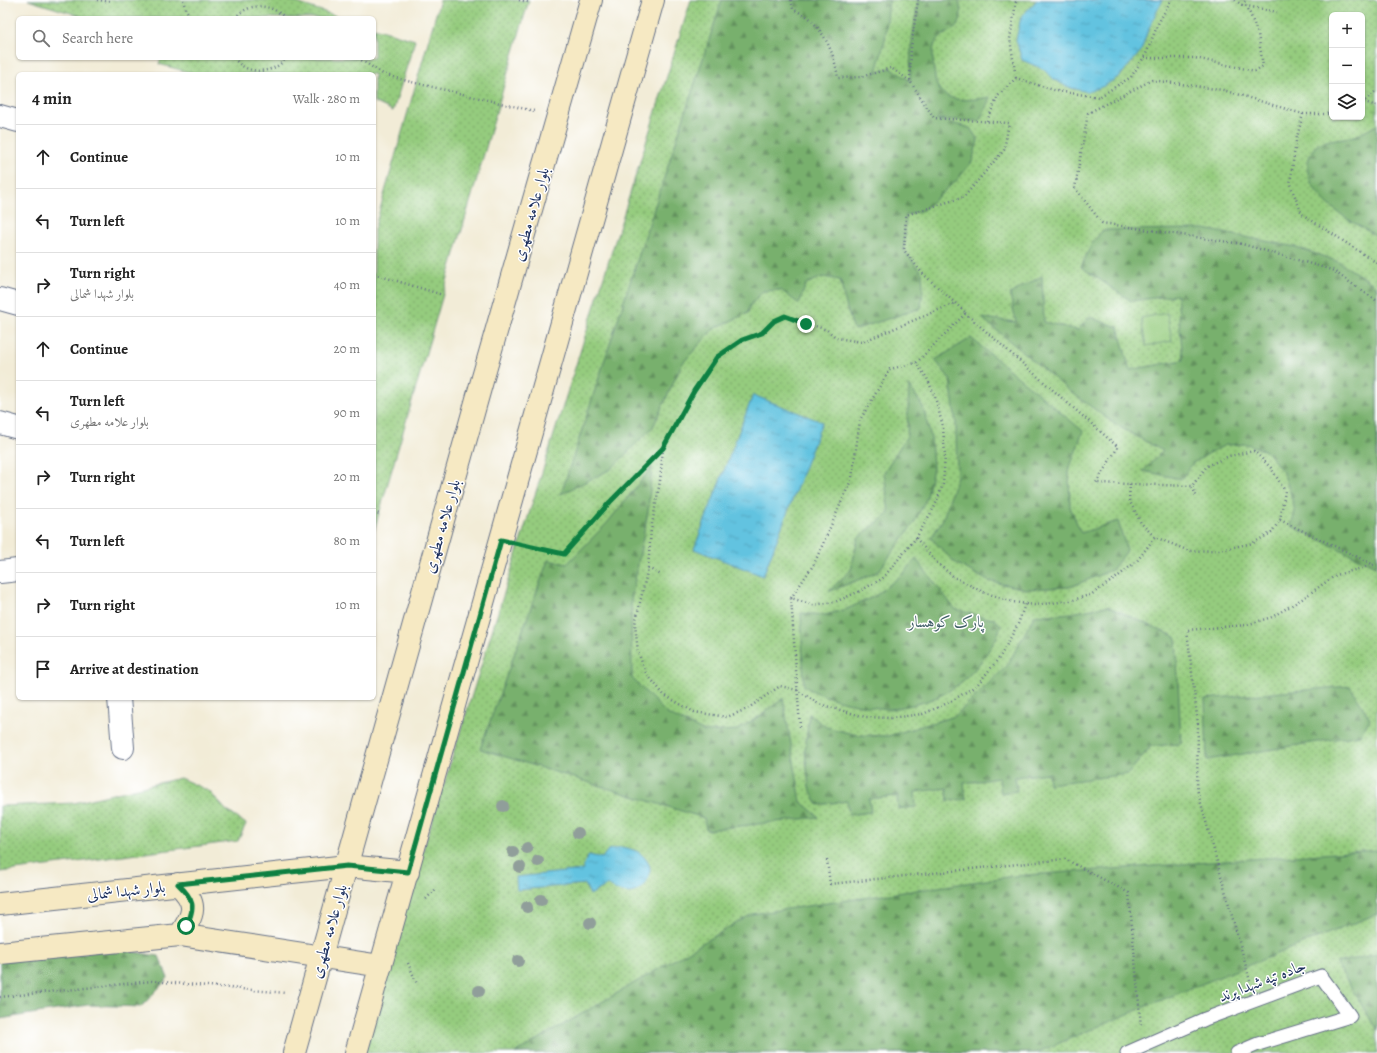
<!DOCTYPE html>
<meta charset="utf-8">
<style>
body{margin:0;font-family:Alegreya,Amiri,serif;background:#f2f2f2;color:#222}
.controls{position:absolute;right:12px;top:12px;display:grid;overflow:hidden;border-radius:6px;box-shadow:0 1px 3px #0004}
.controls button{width:36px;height:36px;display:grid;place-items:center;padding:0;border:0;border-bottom:1px solid #e0e0e0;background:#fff;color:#222;font:20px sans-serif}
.stop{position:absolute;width:12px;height:12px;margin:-9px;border:3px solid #0b8043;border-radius:50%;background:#fff}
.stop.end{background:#0b8043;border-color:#fff;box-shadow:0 1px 4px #0008}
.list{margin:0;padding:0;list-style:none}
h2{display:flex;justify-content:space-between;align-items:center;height:52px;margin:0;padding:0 16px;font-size:17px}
h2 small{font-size:13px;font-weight:400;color:#767676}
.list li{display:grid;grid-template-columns:26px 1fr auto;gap:12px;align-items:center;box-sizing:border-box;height:64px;padding:0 16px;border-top:1px solid #e0e0e0}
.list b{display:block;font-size:15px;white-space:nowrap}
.list p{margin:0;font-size:13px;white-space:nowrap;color:#767676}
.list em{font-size:13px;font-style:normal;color:#767676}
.icon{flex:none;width:22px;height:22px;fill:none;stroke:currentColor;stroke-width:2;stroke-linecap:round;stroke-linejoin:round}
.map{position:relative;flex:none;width:1377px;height:1053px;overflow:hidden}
.search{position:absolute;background:#fff;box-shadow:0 1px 3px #0004;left:16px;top:16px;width:360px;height:44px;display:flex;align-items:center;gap:10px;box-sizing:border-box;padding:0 14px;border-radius:6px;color:#767676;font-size:15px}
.panel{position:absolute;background:#fff;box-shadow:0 1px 3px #0004;left:16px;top:72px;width:360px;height:628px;border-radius:6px}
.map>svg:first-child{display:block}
.grass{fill:url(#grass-dots);stroke:#587e6e;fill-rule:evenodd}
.forest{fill:url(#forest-firs);stroke:#4a7066}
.pitch{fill:#95cc7e;stroke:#587e6e}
.water{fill:url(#water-ripples);stroke:#3e799f}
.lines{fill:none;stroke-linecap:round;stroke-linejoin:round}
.lane-casing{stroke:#667188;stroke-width:15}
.street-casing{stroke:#667188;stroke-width:24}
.secondary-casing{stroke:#667188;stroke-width:24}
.path{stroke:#667188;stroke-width:2.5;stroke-dasharray:1 3;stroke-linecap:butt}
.lane{stroke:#fff;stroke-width:13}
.street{stroke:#fff;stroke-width:22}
.secondary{stroke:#f6e9c3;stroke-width:22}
.tree{fill:#909e9a}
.route{stroke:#0b8043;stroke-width:5}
.labels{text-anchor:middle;stroke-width:3;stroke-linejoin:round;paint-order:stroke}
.street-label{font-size:16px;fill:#1b2f5e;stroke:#fff}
.park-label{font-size:16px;fill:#405e68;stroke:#fff}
</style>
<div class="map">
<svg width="1377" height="1053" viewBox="0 0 1377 1053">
<defs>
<pattern id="grass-dots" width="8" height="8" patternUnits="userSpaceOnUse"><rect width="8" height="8" fill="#95cc7e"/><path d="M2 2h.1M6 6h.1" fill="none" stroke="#79a66a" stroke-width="1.8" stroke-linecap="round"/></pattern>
<pattern id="forest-firs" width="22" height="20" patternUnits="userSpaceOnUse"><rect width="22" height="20" fill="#78b06d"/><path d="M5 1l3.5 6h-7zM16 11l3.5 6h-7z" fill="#62905d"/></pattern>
<pattern id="water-ripples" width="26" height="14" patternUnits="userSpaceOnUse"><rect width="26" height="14" fill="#62c3e0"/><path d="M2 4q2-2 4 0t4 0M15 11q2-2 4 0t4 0" fill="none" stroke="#509fb9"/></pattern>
</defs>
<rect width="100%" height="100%" fill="#fff"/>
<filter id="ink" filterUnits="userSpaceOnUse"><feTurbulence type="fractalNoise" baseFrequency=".025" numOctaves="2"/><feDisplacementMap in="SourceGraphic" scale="8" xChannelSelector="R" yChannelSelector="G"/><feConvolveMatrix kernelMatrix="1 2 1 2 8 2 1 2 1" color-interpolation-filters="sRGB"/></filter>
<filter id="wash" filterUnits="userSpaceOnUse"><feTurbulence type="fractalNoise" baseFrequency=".012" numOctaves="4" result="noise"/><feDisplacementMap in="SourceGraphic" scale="16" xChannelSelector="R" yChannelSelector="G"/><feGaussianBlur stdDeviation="0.9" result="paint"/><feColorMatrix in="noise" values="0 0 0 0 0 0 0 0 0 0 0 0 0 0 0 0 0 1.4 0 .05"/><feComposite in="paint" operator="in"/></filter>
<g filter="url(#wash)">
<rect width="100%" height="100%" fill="#f2ecd7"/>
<path class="grass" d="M28 0H288L343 18H87Z
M440 0H529L374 531V230Z
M691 0H1377V1053H359ZM1332 15H1362V117H1332Z
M374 28 415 40 393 111 374 102V74H195L159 64 161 58H374Z
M180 778 209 791 226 810 246 824 238 841 0 872V806L74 803Z"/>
<path class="forest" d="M722 0H889L885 40 876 72 891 68 910 81 911 48 918 0H959C968 39 942 25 934 46 932 54 933 63 934 71 935 74 935 79 936 83 944 105 972 100 990 97L986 108 979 121 936 119 970 128 978 140 972 162 957 180 923 210 906 215 904 250 922 273 923 288 921 308 854 330 847 309 840 280 823 277 806 284 799 304 781 290 763 291 749 307 748 313 713 329 682 364 653 427 611 469 561 494Z
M1377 125V236C1351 222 1303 196 1308 162 1309 157 1312 149 1316 146 1326 138 1346 139 1358 135 1364 132 1371 128 1377 125Z
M1204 229 1296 247 1339 262 1372 283 1377 289V565H1373L1291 526 1295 511 1290 492 1283 472 1266 451 1247 444 1226 445 1213 451 1193 463 1181 479 1143 471 1163 451 1116 425 1067 389 982 318 1016 322 1010 294 1042 276 1044 322 1078 330 1089 317 1118 327 1130 370 1183 360 1177 295 1131 301 1081 267 1092 243 1103 230Z
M971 338 1083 431 1069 470 1070 507 1081 533 1118 521 1127 551 1112 570 1070 587 1026 589 988 581 954 562 931 538 943 519 957 476 956 423 950 379 935 360Z
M909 385 923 407 931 438 933 468 927 497 914 523 878 572 828 592 851 570 858 538 889 513 884 472 907 436Z
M652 467 648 511 631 601 632 678 667 714 705 732 737 730 763 714 783 698 801 802 819 817 706 830 704 818 480 749 548 560 567 564 608 522Z
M916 559 955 609 982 617 994 619 1001 625C998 637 992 646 984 657 965 685 940 700 907 706 901 707 894 709 889 709 875 708 860 705 846 702 831 698 817 694 804 686L801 613 825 615 847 609 875 596 904 573Z
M1107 606 1176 637 1181 744 1151 746 1128 774 1049 784 1048 773 1015 777 1017 791 1001 793 999 778 964 783 966 799 948 801 947 788 915 792 916 807 898 809 897 796 869 799 871 812 849 815 847 801 818 805 809 787 805 751 809 714 826 727 857 735 888 736 955 716 1007 666 1034 616 1072 613Z
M1350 686 1370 719 1360 735 1207 760 1205 699Z
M1377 850V914L1154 1003 1036 1053H515L752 914 1014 876Z
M116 949 159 956 168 978 141 1007 88 1005 0 1019V961Z
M1377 954V1030L1336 963Z"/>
<path class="pitch" d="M1167 313 1172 341 1146 346 1141 318Z"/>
<path class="water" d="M1037 0H1163L1157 11 1147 33 1141 51 1120 76 1104 86 1088 92 1071 88 1056 81 1043 69 1022 60 1016 40 1021 17Z
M753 395 822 422 763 576 694 549Z
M621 847C626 848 632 849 636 851 642 853 649 862 650 868 651 878 641 892 630 893 621 893 615 889 607 885L590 895 585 884 517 890 516 877 583 870 585 862 589 855 602 858 608 850Z"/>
</g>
<g filter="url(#ink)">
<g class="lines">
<defs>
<path id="lane" d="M1127 1053 1205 1019 1321 976 1350 1016 1258 1044 1237 1053"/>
<path id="street" d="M0 116 18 121
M0 299 18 304
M0 423 18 428
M0 572 18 570
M119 698 123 748"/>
<path id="secondary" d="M178 884C199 904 194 914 180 935
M0 904 347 866 408 872
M0 953 180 935 381 966
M294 1053 482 381 591 0
M356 1053 653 0"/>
</defs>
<use href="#lane" class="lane-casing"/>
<use href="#street" class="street-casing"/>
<use href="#secondary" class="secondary-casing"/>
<path class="path" d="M97 0 106 1 111 0
M183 0 186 10 192 18
M519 0 528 2
M791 0 793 9C798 12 807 15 811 20 827 36 835 57 838 78L861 77 891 68 910 81
M1235 0 1242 5 1277 12
M1242 5 1246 0
M235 18C249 2 271 3 285 18
M234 58C245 75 274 75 286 58
M358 58 383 74 403 80 534 111
M1144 58H1195L1255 71 1263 66 1258 34 1247 6
M1016 78 1010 39 1016 2 1018 0
M1364 102 1377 106
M1362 103 1377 90
M1303 114 1296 141 1290 184 1302 214 1377 263
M1332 114H1303L1223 90 1152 80 1088 113 1075 188 1102 223 1242 244 1332 270 1377 301
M987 121 998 96 1016 78 1057 91 1099 97 1131 77 1146 54 1158 24 1171 0
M374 274 443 295
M965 313 1118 447 1096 483 1192 486
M663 448 660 481 651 530 648 568 635 624 638 652 646 673 664 695 694 712 727 717 747 709 780 686 797 690 819 704 865 717 891 718 923 714 950 702 977 685 1000 657 1018 624 1025 604
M1130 484 1129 500 1141 523 1155 537 1189 551 1220 550 1253 543 1271 533 1280 520 1285 491 1271 468 1254 451 1229 456 1207 466 1192 486 1197 498
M374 512 379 514
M1280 520 1372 564
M916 538 936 562 954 577 983 592 1013 602 1034 605 1070 601 1092 594 1116 578 1137 561 1155 537
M525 545 564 554 610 502 663 448 694 391 717 357 742 340 762 333 774 321 785 316 827 330 837 338 862 342 955 303
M648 568 661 575
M791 598 814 564 852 478 860 420 890 369 916 363 966 313 922 273 904 250 906 215 964 197 1004 150 1009 123 934 118 910 81 911 48 918 0
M800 727 791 598 813 605 835 602 858 592 882 579 916 538 935 506 943 484 945 455 943 427 935 397 927 378 916 363
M827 860 830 884 1065 859 1129 893 1141 1026
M426 899 437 888
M408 963 417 984
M1250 981 1197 789 1198 725 1187 630 1246 625 1272 617 1302 599 1336 575 1373 565H1377
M0 997 152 981 286 993"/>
<use href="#lane" class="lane"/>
<use href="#street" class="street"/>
<use href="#secondary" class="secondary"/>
</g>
<g class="tree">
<circle cx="503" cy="806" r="6"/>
<circle cx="578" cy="833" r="6"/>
<circle cx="527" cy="848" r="6"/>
<circle cx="513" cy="852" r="6"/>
<circle cx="538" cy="861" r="6"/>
<circle cx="520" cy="867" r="6"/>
<circle cx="541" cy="900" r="6"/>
<circle cx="527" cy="907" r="6"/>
<circle cx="590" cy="923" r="6"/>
<circle cx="518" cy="961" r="6"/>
<circle cx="479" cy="991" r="6"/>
</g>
</g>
<g class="lines" filter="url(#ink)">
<path class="route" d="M186 926C196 907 194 899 178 884L347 866 408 872 501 540 564 554 610 502 663 448 694 391 717 357 742 340 762 333 774 321 785 316 806 324"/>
</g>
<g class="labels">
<g class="street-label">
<text transform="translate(530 214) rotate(-74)" y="6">بلوار علامه مطهری</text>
<text transform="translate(441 526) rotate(-74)" y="6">بلوار علامه مطهری</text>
<text transform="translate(126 890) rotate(-6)" y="6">بلوار شهدا شمالی</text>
<text transform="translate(328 931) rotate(-74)" y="6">بلوار علامه مطهری</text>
<text transform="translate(1262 980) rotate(-21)" y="6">جاده تپه شهدا پرند</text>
</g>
<g class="park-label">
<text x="946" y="627">پارک کوهسار</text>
</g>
</g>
</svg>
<div class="controls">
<button>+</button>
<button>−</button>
<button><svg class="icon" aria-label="layers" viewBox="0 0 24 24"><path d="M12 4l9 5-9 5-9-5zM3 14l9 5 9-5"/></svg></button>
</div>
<div class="stop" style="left:186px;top:926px"></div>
<div class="stop end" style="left:806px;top:324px"></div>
<div class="search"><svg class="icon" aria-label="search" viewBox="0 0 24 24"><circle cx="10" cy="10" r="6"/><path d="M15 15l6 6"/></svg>Search here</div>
<section class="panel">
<h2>4 min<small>Walk · 280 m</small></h2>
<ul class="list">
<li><svg class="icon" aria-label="ahead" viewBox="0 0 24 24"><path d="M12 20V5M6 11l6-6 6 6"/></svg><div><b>Continue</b></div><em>10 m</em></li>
<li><svg class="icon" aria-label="left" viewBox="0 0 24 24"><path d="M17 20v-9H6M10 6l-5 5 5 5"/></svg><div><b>Turn left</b></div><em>10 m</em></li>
<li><svg class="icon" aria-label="right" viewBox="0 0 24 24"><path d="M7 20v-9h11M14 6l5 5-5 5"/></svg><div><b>Turn right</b><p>بلوار شهدا شمالی</p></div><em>40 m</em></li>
<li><svg class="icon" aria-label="ahead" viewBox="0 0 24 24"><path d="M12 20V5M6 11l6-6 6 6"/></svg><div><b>Continue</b></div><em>20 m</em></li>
<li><svg class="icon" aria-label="left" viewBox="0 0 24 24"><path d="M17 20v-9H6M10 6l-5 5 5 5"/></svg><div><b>Turn left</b><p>بلوار علامه مطهری</p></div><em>90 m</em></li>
<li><svg class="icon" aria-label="right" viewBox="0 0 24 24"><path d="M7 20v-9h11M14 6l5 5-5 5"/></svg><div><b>Turn right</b></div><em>20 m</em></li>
<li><svg class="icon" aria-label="left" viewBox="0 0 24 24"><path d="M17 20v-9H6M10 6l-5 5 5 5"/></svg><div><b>Turn left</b></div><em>80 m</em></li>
<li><svg class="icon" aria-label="right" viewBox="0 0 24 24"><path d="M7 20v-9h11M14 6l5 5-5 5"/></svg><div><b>Turn right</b></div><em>10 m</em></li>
<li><svg class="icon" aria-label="arrive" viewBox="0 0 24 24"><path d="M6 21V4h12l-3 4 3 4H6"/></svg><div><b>Arrive at destination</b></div></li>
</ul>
</section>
</div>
